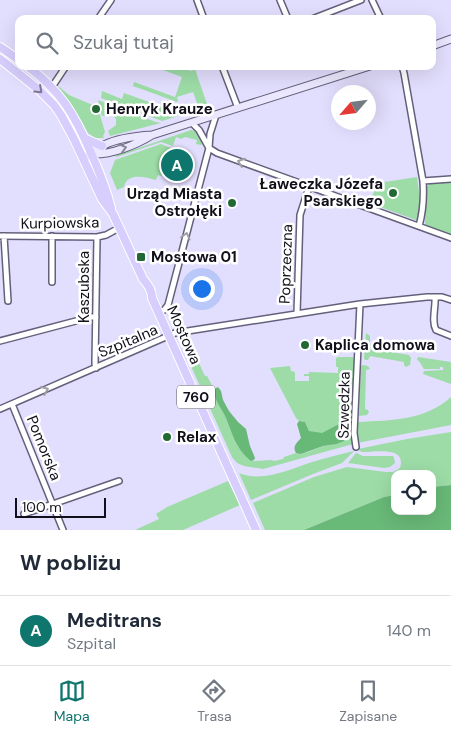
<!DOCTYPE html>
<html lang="pl">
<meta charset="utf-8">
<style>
body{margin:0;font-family:"DM Sans",sans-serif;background:#f6f6f7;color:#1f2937}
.controls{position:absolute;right:15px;bottom:15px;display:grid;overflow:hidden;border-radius:10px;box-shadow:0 5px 20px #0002}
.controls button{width:45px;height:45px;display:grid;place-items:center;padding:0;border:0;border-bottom:1px solid #e0e1e3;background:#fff;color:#1f2937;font:25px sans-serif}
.compass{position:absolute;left:331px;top:85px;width:45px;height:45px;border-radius:50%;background:#fff;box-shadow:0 5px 20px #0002;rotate:242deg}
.scale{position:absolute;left:15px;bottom:12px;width:91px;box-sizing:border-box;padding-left:5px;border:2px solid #110f19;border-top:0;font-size:14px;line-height:18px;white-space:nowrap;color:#110f19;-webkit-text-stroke:4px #fff;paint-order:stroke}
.you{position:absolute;left:201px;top:288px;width:18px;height:18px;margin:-12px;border:4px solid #fff;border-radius:50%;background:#1a73e8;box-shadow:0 0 0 8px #1a73e833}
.badge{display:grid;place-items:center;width:32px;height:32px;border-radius:50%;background:#0f766e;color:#fff;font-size:16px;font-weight:700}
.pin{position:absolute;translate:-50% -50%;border:2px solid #fff;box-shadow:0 1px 5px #0006}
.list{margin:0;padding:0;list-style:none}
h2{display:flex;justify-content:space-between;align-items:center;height:65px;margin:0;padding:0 20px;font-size:21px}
h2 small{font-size:16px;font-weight:400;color:#747a83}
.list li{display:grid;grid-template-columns:32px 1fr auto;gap:15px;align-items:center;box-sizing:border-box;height:70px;padding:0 20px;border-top:1px solid #e0e1e3}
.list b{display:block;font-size:19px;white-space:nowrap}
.list p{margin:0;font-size:16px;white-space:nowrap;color:#747a83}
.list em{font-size:16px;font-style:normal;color:#747a83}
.icon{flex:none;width:28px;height:28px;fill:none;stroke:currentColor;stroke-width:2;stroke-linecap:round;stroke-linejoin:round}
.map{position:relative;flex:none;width:451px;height:530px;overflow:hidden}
.search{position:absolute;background:#fff;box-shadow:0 5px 20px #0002;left:15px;right:15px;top:15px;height:55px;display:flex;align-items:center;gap:12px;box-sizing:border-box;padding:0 18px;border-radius:10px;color:#747a83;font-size:19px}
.sheet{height:135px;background:#fff}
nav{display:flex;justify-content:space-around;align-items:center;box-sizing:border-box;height:70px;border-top:1px solid #e0e1e3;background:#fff;font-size:14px;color:#747a83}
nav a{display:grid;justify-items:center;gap:2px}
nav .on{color:#0f766e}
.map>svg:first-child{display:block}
.green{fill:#9ddca7}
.forest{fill:#68b877}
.water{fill:#69b978}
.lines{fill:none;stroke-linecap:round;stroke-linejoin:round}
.street-casing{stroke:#64607b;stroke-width:8}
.secondary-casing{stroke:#64607b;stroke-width:9}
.primary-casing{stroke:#fff;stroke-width:10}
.street{stroke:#fff;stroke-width:5}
.secondary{stroke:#ebe7fe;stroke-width:7}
.primary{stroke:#d7cefd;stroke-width:8}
.oneway{stroke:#7e7896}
.oneway2{stroke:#898697}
.oneway3{stroke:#a09fa3}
.poi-dot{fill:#226834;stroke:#fff;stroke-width:2}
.labels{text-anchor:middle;stroke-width:5;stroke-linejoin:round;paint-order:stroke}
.shield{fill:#fff;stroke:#58575e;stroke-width:1}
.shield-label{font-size:14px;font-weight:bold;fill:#110f19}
.poi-label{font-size:15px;font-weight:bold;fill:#110f19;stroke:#fff;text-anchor:start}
.street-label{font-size:15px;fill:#110f19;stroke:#fff}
</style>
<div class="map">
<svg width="451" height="530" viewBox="0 0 451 530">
<rect width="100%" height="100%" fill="#e2defd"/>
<path class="green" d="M152 66H177L191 71 195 69 208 107 162 121 101 98 102 91 122 99 124 93 174 111 180 109 182 111 198 106 193 92 177 97 178 101 177 102 133 86 134 82 175 97 182 77Z
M58 86 69 95 95 106 98 108 105 132 103 136 104 138H95L88 133 73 107 59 89Z
M98 100 156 122 161 123 110 136 108 131 116 125V119L112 115 102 116Z
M191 130C200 131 200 136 202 144L201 145 196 144 197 140 185 137 181 139 176 137 173 146 161 142 117 157 115 156Z
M161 144 171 148 162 176 158 175 156 180C145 177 127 172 124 187L117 190 110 173 115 160Z
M417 177 420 199 418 219 416 220 369 203 378 183Z
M451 182V235L427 226 425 223 426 187 431 183Z
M366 333 370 336V344L374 349 409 355 411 358 410 365 406 367 404 365V362L370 356 368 360H365L364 358Z
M187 337 204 374 205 376H207L214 389 213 391 214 396 225 416 239 448 252 461 272 460 274 461 283 459 284 457 296 453C308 456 318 445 331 445L344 422 321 434 309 431 305 422 299 421 296 418 270 368 290 366 291 371 295 372V381H309V376H304V374H309V372L338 373V367H336V358L338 357H353L355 360 353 444 263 469 244 466 237 463 232 457 186 355 181 342Z
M418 357 451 362V384L423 374 424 371 443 370V367H440V369H424L419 361 417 360Z
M363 365 368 366 370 369 366 370 365 409 368 410 369 412 367 415 359 416 361 366Z
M451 397V425L357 443V423L358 422C392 420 424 421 451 397Z
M451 432V485L432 487V474H395V495L384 497 304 530H265L253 503 314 477 347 467 386 472H393L400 468C407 446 376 452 362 452L360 451 358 449 407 439Z
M354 451 342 463 313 474 251 500 239 473C263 483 290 469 312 462 326 458 340 454 354 451Z
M356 453 363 456H393L394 458 395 463 390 467 384 468 348 463Z
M228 481 240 505 183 530H135L159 519 156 514 167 507Z"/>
<path class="forest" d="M218 387 221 391 223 400 229 411 238 422 246 429 250 446 255 458 254 460 251 461C235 448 233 434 225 416 221 408 215 400 213 391L214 389Z
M299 421 305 422 309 431 322 433 343 422 347 423C349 430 349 434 347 440L336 444 323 446 304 453 300 454 296 453C292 446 297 443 301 438L297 424Z"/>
<path class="water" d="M451 485V530H304L384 497 395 495V511H432V487Z"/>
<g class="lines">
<defs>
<path id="street" d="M197 0 204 19
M280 0 288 19
M372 0 381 19
M98 19 111 0
M312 19 361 0
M222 66 238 108
M402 66 404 73 423 181C424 196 423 212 419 226
M52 87 66 66
M192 123 199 130 209 148 217 153 451 238
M423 181 451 179
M0 236 97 237 106 235 119 228
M4 236 8 301
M52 236V282
M435 297C436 307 431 321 436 330L451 336
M158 313 164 310 168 305 209 148 210 134 216 115
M297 314 300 215 309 187
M0 341 91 317H96
M96 368 95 364 97 237
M12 404 63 530
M0 409 175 333 360 304 427 297H442L451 300
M356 447 354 433 360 304
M24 514 119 481"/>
<path id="secondary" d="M432 46 451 39
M92 154C111 155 136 145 152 135L370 66
M83 158C91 155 96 149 104 145 118 138 136 136 152 135"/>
<path id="primary" d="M0 47 19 60
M0 59 39 90 54 105 61 115 73 137 102 199 113 214 143 279C148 285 152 290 152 298L256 530
M27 66C61 91 75 115 91 153 99 171 106 188 111 208
M86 139 102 146"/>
</defs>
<use href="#street" class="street-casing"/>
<use href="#secondary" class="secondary-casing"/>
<use href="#primary" class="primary-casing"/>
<use href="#street" class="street"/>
<use href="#secondary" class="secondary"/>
<use href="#primary" class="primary"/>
</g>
<defs><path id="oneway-chevron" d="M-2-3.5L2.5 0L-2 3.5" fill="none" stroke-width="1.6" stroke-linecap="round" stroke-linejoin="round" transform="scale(1.25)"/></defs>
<use class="oneway" href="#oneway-chevron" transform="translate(39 90) rotate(43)"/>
<use class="oneway2" href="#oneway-chevron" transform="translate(123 148) rotate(-17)"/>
<g class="oneway3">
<use href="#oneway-chevron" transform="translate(241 162) rotate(-160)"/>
<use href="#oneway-chevron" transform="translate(186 236) rotate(-75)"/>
<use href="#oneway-chevron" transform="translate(45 390) rotate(-23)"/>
</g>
<g class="poi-dot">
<circle cx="96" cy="109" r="5"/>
<circle cx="393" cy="193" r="5"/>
<circle cx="232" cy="203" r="5"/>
<rect x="136" y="252" width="10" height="10" rx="2.5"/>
<circle cx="305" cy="345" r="5"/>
<circle cx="167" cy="437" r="5"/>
</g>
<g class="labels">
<rect class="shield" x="177" y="385.5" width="38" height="23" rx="4"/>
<g class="shield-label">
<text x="196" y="402">760</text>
</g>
<g class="poi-label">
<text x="106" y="114">Henryk Krauze</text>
<text x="383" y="189" text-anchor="end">Ławeczka Józefa<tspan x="383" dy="17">Psarskiego</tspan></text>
<text x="222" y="199" text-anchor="end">Urząd Miasta<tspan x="222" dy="17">Ostrołęki</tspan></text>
<text x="151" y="262">Mostowa 01</text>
<text x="315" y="350">Kaplica domowa</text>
<text x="177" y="442">Relax</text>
</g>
<g class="street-label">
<text transform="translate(60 223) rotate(-1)" y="5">Kurpiowska</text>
<text transform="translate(286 264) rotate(-88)" y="5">Poprzeczna</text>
<text transform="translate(84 287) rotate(-90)" y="5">Kaszubska</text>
<text transform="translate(184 335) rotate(66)" y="5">Mostowa</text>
<text transform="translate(128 341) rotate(-23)" y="5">Szpitalna</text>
<text transform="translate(344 405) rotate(-89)" y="5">Szwedzka</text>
<text transform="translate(44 448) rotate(68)" y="5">Pomorska</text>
</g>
</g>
</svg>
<div class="controls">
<button><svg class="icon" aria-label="locate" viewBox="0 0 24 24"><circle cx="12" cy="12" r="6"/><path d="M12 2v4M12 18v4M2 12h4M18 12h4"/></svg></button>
</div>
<svg class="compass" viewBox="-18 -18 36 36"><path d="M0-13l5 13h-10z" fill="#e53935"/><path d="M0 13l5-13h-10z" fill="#747a83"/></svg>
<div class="scale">100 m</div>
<div class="you"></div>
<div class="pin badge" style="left:177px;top:165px">A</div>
<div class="search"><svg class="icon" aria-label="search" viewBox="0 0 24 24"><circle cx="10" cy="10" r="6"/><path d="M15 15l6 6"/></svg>Szukaj tutaj</div>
</div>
<section class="sheet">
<h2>W pobliżu<small></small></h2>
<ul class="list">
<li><span class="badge">A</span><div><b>Meditrans</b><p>Szpital</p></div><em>140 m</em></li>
</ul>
</section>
<nav>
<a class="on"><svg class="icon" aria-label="map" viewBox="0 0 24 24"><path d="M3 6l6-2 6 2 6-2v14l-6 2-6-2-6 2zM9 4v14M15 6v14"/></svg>Mapa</a>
<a><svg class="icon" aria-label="directions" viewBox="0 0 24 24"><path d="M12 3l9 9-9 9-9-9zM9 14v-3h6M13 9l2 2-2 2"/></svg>Trasa</a>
<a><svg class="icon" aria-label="saved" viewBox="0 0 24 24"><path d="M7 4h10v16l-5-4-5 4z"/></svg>Zapisane</a>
</nav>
